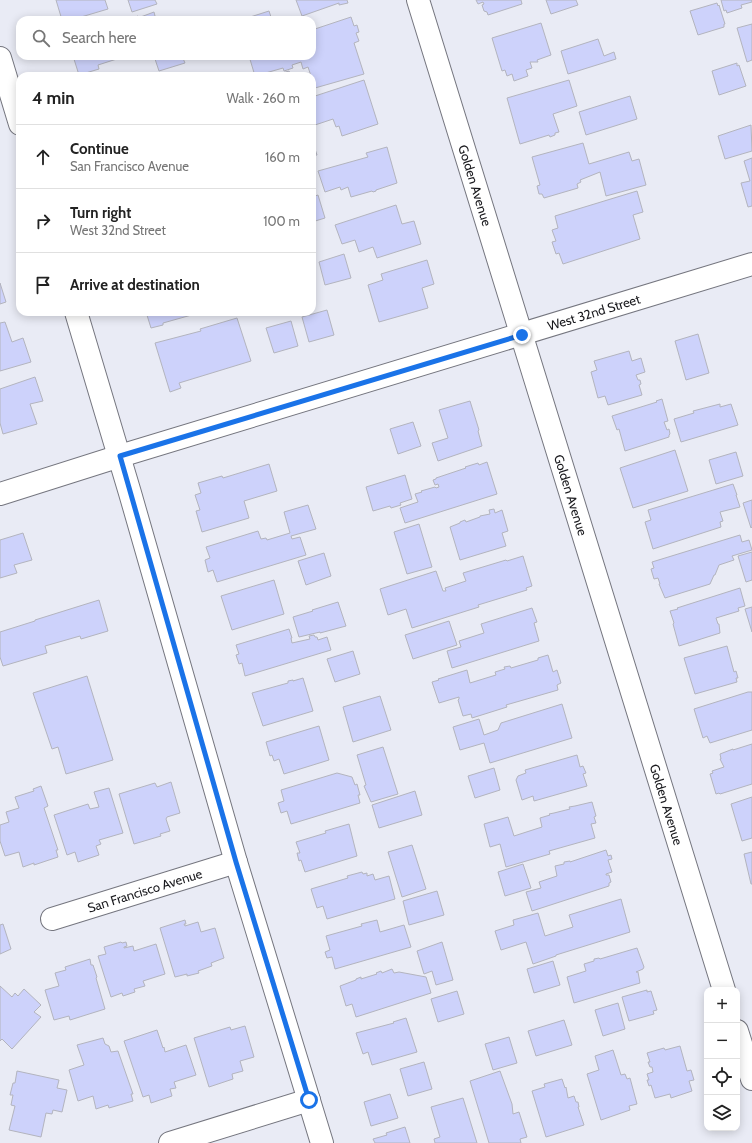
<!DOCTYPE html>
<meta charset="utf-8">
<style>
body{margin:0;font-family:Cabin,sans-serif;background:#f2f2f2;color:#222}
.controls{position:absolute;right:12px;bottom:12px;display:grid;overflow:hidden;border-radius:8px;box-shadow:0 2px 10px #0003}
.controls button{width:36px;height:36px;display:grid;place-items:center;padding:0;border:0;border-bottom:1px solid #e0e0e0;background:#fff;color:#222;font:20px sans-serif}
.stop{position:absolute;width:12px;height:12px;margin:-9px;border:3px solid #1a73e8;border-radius:50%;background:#fff}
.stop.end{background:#1a73e8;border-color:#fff;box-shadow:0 1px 4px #0008}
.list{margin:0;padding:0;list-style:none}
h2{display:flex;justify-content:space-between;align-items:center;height:52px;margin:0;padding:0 16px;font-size:17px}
h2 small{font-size:13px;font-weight:400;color:#767676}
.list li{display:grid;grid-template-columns:26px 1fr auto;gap:12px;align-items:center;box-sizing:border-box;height:64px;padding:0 16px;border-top:1px solid #e0e0e0}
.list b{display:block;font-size:15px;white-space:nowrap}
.list p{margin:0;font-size:13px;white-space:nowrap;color:#767676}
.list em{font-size:13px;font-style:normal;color:#767676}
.icon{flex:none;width:22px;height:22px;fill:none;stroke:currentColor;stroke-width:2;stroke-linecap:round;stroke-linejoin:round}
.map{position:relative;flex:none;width:752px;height:1143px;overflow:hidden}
.search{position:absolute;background:#fff;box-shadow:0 2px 10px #0003;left:16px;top:16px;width:300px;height:44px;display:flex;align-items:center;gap:10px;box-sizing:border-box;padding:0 14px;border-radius:12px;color:#767676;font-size:15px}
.panel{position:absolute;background:#fff;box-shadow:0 2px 10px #0003;left:16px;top:72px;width:300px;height:244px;border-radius:12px}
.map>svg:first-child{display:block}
.building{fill:#cdd2fb;stroke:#b3b4be}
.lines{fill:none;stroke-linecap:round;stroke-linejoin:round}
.street-casing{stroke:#75767f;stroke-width:24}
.street{stroke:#fff;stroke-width:22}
.route{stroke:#1a73e8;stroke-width:5}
.labels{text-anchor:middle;stroke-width:4;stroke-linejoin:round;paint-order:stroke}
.street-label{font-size:13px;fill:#19191d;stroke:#fff}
</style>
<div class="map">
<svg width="752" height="1143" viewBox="0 0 752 1143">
<rect width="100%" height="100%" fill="#e9ebf5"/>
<path class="building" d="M56 0H105L108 9 71 20H62Z
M128 0H155L157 4 132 12Z
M296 0H347L348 3 339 5V3L302 16Z
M476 0H521L522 4 488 15 487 12 484 11 482 5 484 4 483 2 478 4Z
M546 0H576L578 5 551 14Z
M721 0H752V2L741 5 742 8 727 13 726 10 724 11Z
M717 3 718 6 719 5 725 24H724V27L698 35 690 11Z
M269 11 272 20H245L244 19Z
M154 12 156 20H126L138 16V18Z
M351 17 354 26 357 25 359 32 356 33 359 41 354 43 364 74 315 88 312 76H311L308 67 303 69 301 62 292 65 293 68 284 71 283 68 255 76 249 56H312V30Z
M541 23 551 55 537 60 538 62H530L532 68 526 70 528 76 514 81 512 74 507 76 505 70 502 71 492 38Z
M752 24V60L747 62 737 28Z
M598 39 604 56 614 52 616 59 568 74 561 51Z
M73 56H132L123 59V57L98 65 99 69 79 75Z
M154 56H182L185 63 159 71Z
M737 63V66L739 65 746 86 719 95 712 71Z
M289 71 291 76H272Z
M364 80 378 124 342 136 339 126 336 127 333 119 315 125 312 117V97Z
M569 80 577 106 553 114 559 132 555 133V135L550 137 549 135 520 144 507 98Z
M630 96 637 119 586 135 579 112Z
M751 125 752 151 725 159 718 136Z
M312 140 317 155 312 156Z
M583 143 589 164 629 152 632 161 639 159 646 185 606 196 600 172 580 180 581 182 577 184 578 188 544 198 542 194H539L537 186 540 185 532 157Z
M387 147 397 183 376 190V191L373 192 372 191 351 197 348 187 341 190 340 187 325 192 318 171 368 157 366 153Z
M752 158V206L748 207 741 183 750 181 744 161Z
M637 191 643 212 633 215 640 239 563 264 559 253 556 254 552 242 556 241 552 230 558 228 555 216Z
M318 195 325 218 312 222V197Z
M396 205 402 224 414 221 421 244 377 258 373 247 359 252 355 240 342 244 335 225Z
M344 254 351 278 325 285 319 262Z
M427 260 434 284 422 288 428 308 379 322 368 285 383 280 381 274Z
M0 283 6 302 0 304Z
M327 310 334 335 309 342 302 317Z
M146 312H195V314L163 323V325L151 328Z
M237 318 251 361 179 383 181 388 170 392 155 343 201 331 200 329Z
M291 321 298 346 274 353 266 328Z
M5 322 12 342 23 338 31 362 0 371V323Z
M698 334 709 373 686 380 675 341Z
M629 351 632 361 641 358 645 372 636 375 638 380H640L641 384 639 385 642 395 608 405 605 396 598 398 591 372 597 370 594 361Z
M35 377 43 401 30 404 37 424 3 434 0 423V389Z
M662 399 668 421 664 422 667 430 669 429 670 434 669 435V437L625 451 619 429 617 430 612 416 657 402 656 401Z
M470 401 479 430 478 431 482 446 438 461 432 443 448 438 439 410Z
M720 404V407L731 404 738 425 681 442 674 419 694 413 693 411Z
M413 422 421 446 398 454 390 429Z
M675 450 688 491 633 508 620 468Z
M736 452 743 476 716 484 709 460Z
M487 462 497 494 405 523 400 508 418 502 415 494 422 492 421 491 435 487 436 488 439 487 438 484 435 485 433 480 436 479V478L466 468 465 467 478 463 479 465Z
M269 464 277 491 244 501 249 518 202 532 196 511 200 510 195 495 201 493 198 483 222 476 223 478Z
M405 475 412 499 400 503 401 505 391 508 390 506 373 511 366 487Z
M733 484 737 495H736L740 507 720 512 723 521 720 522 721 527 653 549 645 522 651 520 648 510Z
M752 500V527L751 528 743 503Z
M308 505 316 529 291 536 292 539 300 537 306 555 217 582 213 570 208 572 205 560 210 558 206 547 258 531 261 539 266 538 267 540 290 533 284 512Z
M494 509 495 513 502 510 508 531 502 533 506 546 460 560 450 527 460 523V522L465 520 466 522 480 517V516L490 514 489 510Z
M419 524 432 567 407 574 394 532Z
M23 533 32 560 14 565 17 573 0 578V540Z
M740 535 742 542 749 540 752 550 732 556 734 560 719 565 715 575H714L710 584 665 598 659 584H660L658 578 654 579 651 569 654 568 652 562Z
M752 552V580L746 582 738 556Z
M324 553 331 576 306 585 298 561Z
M523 556 532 586 526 588 527 590 478 605 479 607 412 628 406 609 388 615 380 589 436 571 443 591H446L445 588 466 581 463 573 506 560 507 561Z
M274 580 284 614 232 630 221 596Z
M740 588 745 606 738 608 739 611 716 618 718 624H719L720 633 679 646 673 624 674 623 670 611 678 609 677 608Z
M99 600 108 631 81 639 80 636 45 646 47 653 3 666 0 657V632L35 621V620Z
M338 602 346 626 320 633V632L299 637 293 617 313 611 312 610Z
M752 607V632L745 609Z
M532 608 537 622 534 623 539 641 452 668 447 651 461 647 459 641 484 633 481 624Z
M449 621 457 645 413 659 405 635Z
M289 629 292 638H291L292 643 310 639 309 636 314 635 315 637H317L318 640 327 637 331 650 245 676 242 663 239 664 236 655 239 654 236 645Z
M727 646 734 672 736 671 738 678H736L737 682 695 694 684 658Z
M353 651 360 674 335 682 327 659Z
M548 655 553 672 557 670 561 683 557 685 558 690 506 705 507 707 472 718 471 714 463 716 458 700 459 699V697L439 703 432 682 439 680 438 679 467 670 470 683 496 675 495 672 505 669 504 667 510 666 511 668 538 660V658Z
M87 676 113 760 66 774 58 747 52 749 33 693Z
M303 678 313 711 263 726 252 693 288 683V681L293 680V681Z
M748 692H752V730L710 743 707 736 703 738 694 709Z
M380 696 391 730 353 742 343 707Z
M562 704 572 738 490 763 484 743 460 750 453 727 479 719 484 735 498 730 501 723Z
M319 726 329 760 284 774 279 759 274 761 272 755 270 756 266 742Z
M752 744V784L720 794 719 793 716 794 710 774 713 773 712 771 724 767 720 759H721L720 754 733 749V750Z
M383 747 398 794 371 802 364 786 366 785 357 755Z
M577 755 580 767 583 766 586 773 583 774 587 786 534 801 533 796 522 800 516 780 518 776 526 773 525 770Z
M494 768 500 790 475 798 468 776Z
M337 773 352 777 355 785 357 784 360 795H358L360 803 291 824 287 811 281 813 278 803 284 801 281 790Z
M171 782 180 813 167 817 166 819 170 831 160 834 161 836 134 844 119 794 155 783 157 787Z
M41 786 48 806 44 808 58 850H56L58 857 34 865V863L23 867 19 852 5 856 0 841V825L9 822 6 812 19 808 15 797 34 791 33 789Z
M109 788 123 833 99 840 101 844 96 846 99 855 78 862 75 852 67 855 54 815 88 804 90 809 99 807 94 792Z
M415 791 422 815 379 828 372 805Z
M752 797V838L742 841 731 804Z
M592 802 596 816 594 817 596 823 591 824 595 838 549 851 550 854 506 867 500 844 490 847 484 824 508 817 514 836 542 827 540 818 550 815 549 814 554 813 570 809 569 807 575 806Z
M349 824 357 856 305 872 301 860 299 861 297 853H300L296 842 326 833 325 831Z
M412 845 426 889 402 897 388 852Z
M606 850 608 856 611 855 612 859 608 860 612 872 606 874V875H609L611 882 609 883V886L532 911 526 892 541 888 539 882 557 876 555 866 564 864V862L570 861V862Z
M752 852V884H751L744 854Z
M523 864 531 888 505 896 498 872Z
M362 872 363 874 367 873V876L373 874 375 880 389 876 395 899 327 919 323 906 317 908 311 889 348 878 347 876Z
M437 891 444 915 409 925 403 901Z
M621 899 630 932 556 955V956L533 964 526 942 501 950 495 931 514 925 513 920 538 913 545 936 573 927 569 915Z
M185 920 186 924H184L185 926 198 922 201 932 215 928 224 958 211 963 212 966 198 971 199 973 187 976V974L175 977 160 928Z
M377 920 380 932 404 925 411 947 335 969 332 957 327 958 325 952 330 950 326 936 362 926 361 924Z
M3 924 11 949 0 954V925Z
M121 942 122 943 126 942 127 946 124 947V948L133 946 134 951 156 944 165 974 143 981 145 986 134 989 135 992 123 996 122 993 111 997 98 956 106 954 104 947Z
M442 942 453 980 436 985 432 971 424 974 417 951Z
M637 948 644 967 643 969 636 972H638L640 983 574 1003 567 977 586 971 584 964 594 961V959L599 958 600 959Z
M90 959 91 965H93L97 977 96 978 105 1009 70 1020 69 1016 54 1020 45 990 59 986 55 973 66 970 65 967Z
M553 961 560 985 534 993 527 969Z
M392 969 394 973 399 972 426 977 431 993 356 1017 352 1004 346 1006 340 986 356 980V979L361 977V979L377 974 376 973 381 971 382 973Z
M0 986 12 997 15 993 18 996 24 989 41 1005 34 1012 41 1017 12 1049 2 1039 0 1041Z
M647 990V992L651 991 657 1010 653 1011 654 1014 629 1021 622 997Z
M457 991 464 1014 438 1022 431 999Z
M618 1003 625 1029 603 1036 595 1010Z
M406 1018 417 1052 372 1065 368 1052 363 1054 356 1033 394 1023 393 1022Z
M564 1020 572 1045 536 1056 528 1031Z
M245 1026 254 1057 240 1061 243 1071 232 1074 233 1079 209 1087 194 1038 230 1027 231 1030Z
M157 1030 163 1048 164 1047 165 1052 186 1045 196 1075 174 1082 176 1088 170 1089 172 1096 151 1103 149 1095 143 1097 124 1041Z
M509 1037 517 1063 493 1070 485 1044Z
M103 1038 105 1044 109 1046 111 1052 118 1051 133 1094H131L133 1101 109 1108 108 1105 96 1109 93 1096 78 1101 69 1070 84 1065 77 1045Z
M680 1046 687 1071 691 1070 694 1080 689 1081 692 1091 671 1098 670 1094 655 1098 651 1085 649 1086 647 1080H649L647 1074 653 1072 652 1067H650L648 1062H650L647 1053 664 1048 665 1050Z
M613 1050 621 1075 625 1074 627 1079 630 1078 637 1104 629 1106 630 1110 601 1120 587 1074 599 1070 595 1056Z
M424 1062 432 1089 408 1096 400 1069Z
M17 1071 59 1080 57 1088 67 1090 62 1112 53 1110 52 1114 46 1113 41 1137 9 1130 15 1106 11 1105 13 1095H10L13 1083H15Z
M500 1071 512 1104 513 1114 519 1112 527 1137 520 1139 521 1143H489L470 1081Z
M562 1079 565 1088 566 1087 568 1098 574 1096 576 1102H578L579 1107H578L584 1125 546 1137 532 1091 545 1087 544 1084Z
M390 1094 398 1118 371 1126 364 1102Z
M463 1098 477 1143H435L434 1139 440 1137 431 1107Z
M405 1127 410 1143H375L373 1139 387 1135 386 1133Z"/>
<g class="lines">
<defs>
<g id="street">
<path id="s1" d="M418 0 724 990"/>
<path d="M0 58 20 124"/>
<path d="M76 312 130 493 236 862 322 1143"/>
<path id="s2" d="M0 494 120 456 752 264"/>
<path id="s3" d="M52 919 236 862"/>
<path d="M737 1031 752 1079"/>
<path d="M170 1143 309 1100"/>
</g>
</defs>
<use href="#street" class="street-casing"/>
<use href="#street" class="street"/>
</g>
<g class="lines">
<path class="route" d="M309 1100 236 862 120 456 522 335"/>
</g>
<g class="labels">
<g class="street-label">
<text dy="5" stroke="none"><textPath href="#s1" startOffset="194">Golden Avenue</textPath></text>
<text dy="5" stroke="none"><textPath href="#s2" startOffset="621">West 32nd Street</textPath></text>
<text dy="5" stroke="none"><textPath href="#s1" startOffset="518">Golden Avenue</textPath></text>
<text dy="5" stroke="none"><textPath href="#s1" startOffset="842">Golden Avenue</textPath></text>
<text dy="5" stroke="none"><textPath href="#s3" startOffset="97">San Francisco Avenue</textPath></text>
</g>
</g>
</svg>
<div class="controls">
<button>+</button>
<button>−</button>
<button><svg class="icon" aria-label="locate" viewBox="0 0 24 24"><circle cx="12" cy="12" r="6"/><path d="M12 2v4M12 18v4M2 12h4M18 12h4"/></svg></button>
<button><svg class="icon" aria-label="layers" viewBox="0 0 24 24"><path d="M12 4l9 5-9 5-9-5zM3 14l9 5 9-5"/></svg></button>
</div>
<div class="stop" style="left:309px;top:1100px"></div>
<div class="stop end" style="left:522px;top:335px"></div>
<div class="search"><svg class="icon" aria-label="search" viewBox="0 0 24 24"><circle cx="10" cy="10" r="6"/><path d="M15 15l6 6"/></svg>Search here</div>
<section class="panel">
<h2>4 min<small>Walk · 260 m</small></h2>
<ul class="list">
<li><svg class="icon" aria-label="ahead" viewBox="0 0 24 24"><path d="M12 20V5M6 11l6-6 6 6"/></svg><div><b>Continue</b><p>San Francisco Avenue</p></div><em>160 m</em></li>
<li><svg class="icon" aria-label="right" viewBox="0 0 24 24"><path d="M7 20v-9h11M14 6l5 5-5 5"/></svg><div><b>Turn right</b><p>West 32nd Street</p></div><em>100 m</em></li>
<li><svg class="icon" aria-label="arrive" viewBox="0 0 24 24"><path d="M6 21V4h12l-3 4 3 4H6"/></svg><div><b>Arrive at destination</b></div></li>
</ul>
</section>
</div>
